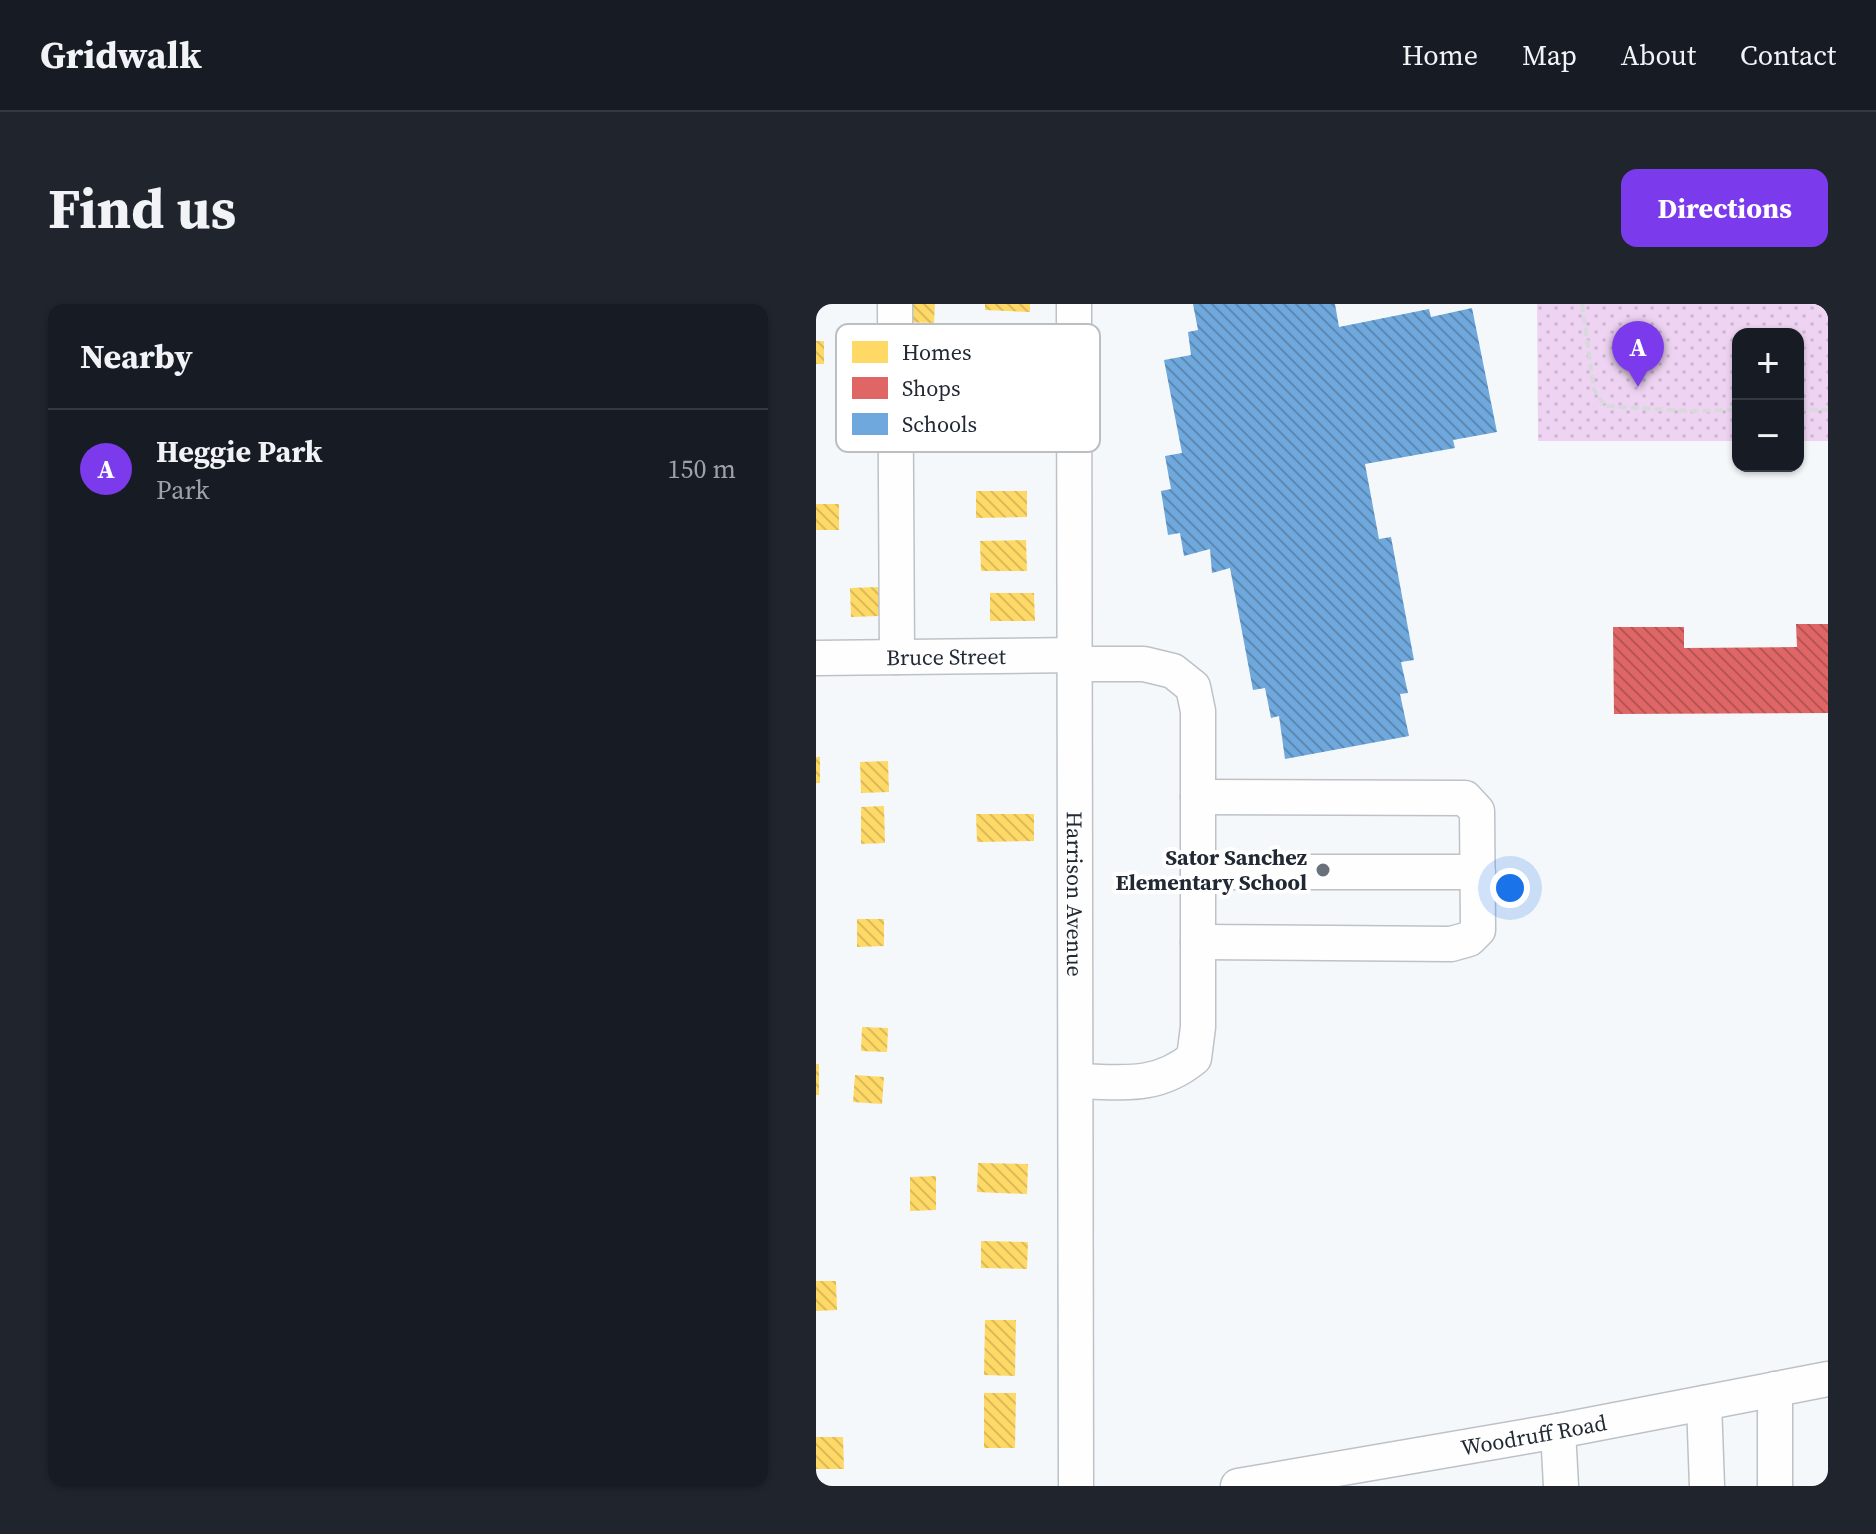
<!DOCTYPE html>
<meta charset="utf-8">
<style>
body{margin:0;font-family:"Source Serif 4",serif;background:#20242c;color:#f1f3f6}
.controls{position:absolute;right:24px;top:24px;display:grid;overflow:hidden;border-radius:16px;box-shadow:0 2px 6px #0004}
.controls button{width:72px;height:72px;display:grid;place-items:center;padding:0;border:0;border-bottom:2px solid #363941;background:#171b24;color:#f1f3f6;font:40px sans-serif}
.you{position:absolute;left:694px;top:584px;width:28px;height:28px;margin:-20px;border:6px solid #fff;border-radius:50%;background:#1a73e8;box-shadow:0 0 0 12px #1a73e833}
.badge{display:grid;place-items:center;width:52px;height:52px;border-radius:50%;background:#7c3aed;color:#fff;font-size:26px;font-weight:700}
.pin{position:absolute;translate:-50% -66px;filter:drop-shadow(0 2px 4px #0008)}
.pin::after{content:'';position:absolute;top:42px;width:28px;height:24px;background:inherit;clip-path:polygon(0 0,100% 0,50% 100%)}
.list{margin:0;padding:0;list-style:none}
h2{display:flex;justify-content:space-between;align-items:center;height:104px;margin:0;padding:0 32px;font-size:34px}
h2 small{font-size:26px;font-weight:400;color:#9ea1a6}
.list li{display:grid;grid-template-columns:52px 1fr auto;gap:24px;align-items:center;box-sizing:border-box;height:120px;padding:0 32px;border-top:2px solid #363941}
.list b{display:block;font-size:30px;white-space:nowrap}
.list p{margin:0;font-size:26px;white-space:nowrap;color:#9ea1a6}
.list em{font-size:26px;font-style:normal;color:#9ea1a6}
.map{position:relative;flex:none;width:1012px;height:1182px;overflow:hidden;border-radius:16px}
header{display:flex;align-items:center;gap:48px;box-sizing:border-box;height:112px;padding:0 40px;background:#171b24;border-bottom:2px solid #363941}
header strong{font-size:38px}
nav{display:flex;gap:44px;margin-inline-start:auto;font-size:28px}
.intro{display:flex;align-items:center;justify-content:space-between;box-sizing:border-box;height:192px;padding:0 48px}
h1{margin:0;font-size:56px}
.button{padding:20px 36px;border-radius:16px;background:#7c3aed;color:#fff;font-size:28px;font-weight:700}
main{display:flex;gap:48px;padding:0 48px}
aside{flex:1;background:#171b24;border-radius:16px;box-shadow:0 2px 6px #0004}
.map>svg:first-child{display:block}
.park{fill:url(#park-dots)}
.homes{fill:url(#homes-back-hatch)}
.shops{fill:url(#shops-back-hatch)}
.schools{fill:url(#schools-back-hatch)}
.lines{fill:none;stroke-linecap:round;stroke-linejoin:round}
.minor-casing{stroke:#bcc2c8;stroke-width:37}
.path{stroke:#d8d9da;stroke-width:4;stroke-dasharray:8 4;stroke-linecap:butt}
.minor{stroke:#fefefe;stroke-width:34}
.poi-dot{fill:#6b717a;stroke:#fff;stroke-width:3}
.labels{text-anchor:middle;stroke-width:8;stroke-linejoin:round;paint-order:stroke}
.street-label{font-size:22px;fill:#212934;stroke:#fff}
.poi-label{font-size:22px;font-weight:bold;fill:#212934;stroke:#fff;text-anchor:end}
.key{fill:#fff;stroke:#bcbfc2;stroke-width:2}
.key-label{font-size:22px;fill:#212934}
</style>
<header>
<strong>Gridwalk</strong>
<nav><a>Home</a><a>Map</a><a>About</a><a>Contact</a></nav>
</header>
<div class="intro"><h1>Find us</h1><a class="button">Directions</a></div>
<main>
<aside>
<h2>Nearby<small></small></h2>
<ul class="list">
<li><span class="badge">A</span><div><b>Heggie Park</b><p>Park</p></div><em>150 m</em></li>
</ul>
</aside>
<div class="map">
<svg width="1012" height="1182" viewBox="0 0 1012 1182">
<defs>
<pattern id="park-dots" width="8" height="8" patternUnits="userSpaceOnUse" patternTransform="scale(2)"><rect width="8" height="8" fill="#eed4f2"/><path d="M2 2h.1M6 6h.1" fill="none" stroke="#ccb6d0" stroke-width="1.8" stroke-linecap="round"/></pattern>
<pattern id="homes-back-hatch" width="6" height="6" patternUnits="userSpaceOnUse" patternTransform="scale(2)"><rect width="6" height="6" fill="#ffd966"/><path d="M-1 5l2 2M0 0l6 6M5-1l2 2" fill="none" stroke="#daba59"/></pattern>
<pattern id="shops-back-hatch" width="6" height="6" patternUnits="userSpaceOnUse" patternTransform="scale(2)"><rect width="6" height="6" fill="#e06666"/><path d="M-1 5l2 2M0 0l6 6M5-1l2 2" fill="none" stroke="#b55455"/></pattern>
<pattern id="schools-back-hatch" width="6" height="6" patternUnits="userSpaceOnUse" patternTransform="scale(2)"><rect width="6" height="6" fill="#6fa8dc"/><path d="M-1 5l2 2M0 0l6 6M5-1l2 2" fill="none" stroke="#5b89b3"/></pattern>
</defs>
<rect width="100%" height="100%" fill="#f5f8fb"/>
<path class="park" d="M721 0H1012V137H982V30H922V137H722Z"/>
<path class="homes" d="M84 0H119L118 19 84 18Z
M169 0H214V8L169 6Z
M0 37H8V60H0Z
M160 187H211V213L160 214Z
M0 200H23V226H0Z
M210 236 211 267H165L164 237Z
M63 283 64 312 35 313 34 284Z
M174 289H218L219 317H174Z
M0 453H4V479H0Z
M72 457 73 488 45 489 44 458Z
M68 502 69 539 45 540V503Z
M160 510H218V537L161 538Z
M41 615H68V642L41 643Z
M46 723 72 724 71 748 45 747Z
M0 760H3V791H0Z
M39 771 68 773 66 800 37 798Z
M162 859 212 860 211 890 161 888Z
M120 872V906L94 907V873Z
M165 937 212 938 211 965 165 964Z
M0 977H20L21 1006 0 1007Z
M169 1016H200L199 1072 168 1071Z
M168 1089H200L199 1144H168Z
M0 1133H27L28 1165H0Z"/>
<path class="shops" d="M980 320H1012V409L798 410 797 323H868V344L981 343Z"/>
<path class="schools" d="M377 0H519L523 23 613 5 615 13 656 4 681 128 637 136 639 144 549 160 563 235 575 233 598 356 585 358 592 389 584 390 593 432 469 455 463 412 455 414 449 384 437 386 414 264 396 269 394 245 368 252 364 229 352 231 345 187 355 185 349 152 366 149 348 56 375 51 372 28 382 26Z"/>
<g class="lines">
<defs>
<g id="minor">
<path d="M79 0 81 353"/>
<path id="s1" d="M258 0 260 1182"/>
<path id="s2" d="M0 354 260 351"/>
<path d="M260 360H328L357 367 377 383 382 407V723L378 754C340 785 306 778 260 777"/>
<path d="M382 493 649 494 661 507 662 626 653 635 635 640 382 638"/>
<path d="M382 568H662"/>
<path d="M959 1085V1182"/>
<path d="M888 1099 891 1182"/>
<path d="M742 1127 745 1182"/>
<path id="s3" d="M422 1182 742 1127 1012 1075"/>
</g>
</defs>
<use href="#minor" class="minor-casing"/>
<path class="path" d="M766 0 778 86 789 102 873 107 922 106
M982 105 1012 106"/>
<use href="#minor" class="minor"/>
</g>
<circle class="poi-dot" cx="507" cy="566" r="8"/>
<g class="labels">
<g class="street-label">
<text dy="8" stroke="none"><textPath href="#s2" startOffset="130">Bruce Street</textPath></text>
<text dy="8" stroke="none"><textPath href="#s1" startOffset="590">Harrison Avenue</textPath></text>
<text dy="8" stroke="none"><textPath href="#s3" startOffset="300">Woodruff Road</textPath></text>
</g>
<g class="poi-label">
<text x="491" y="561">Sator Sanchez<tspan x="491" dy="25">Elementary School</tspan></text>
</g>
</g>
<rect x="20" y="20" width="264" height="128" rx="12" class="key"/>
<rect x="36" y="37" width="36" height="22" fill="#ffd966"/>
<rect x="36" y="73" width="36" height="22" fill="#e06666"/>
<rect x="36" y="109" width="36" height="22" fill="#6fa8dc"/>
<g class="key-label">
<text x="86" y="56">Homes</text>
<text x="86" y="92">Shops</text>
<text x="86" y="128">Schools</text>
</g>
</svg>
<div class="controls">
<button>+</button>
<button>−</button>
</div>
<div class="you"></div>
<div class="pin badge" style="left:822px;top:83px">A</div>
</div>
</main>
